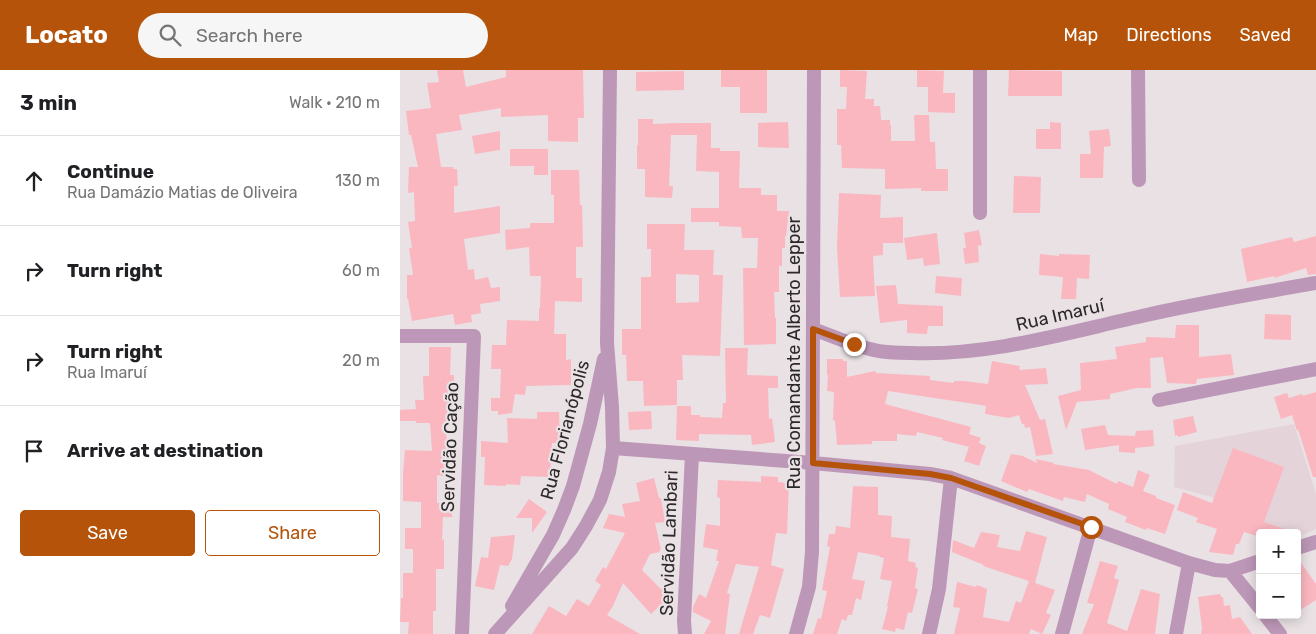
<!DOCTYPE html>
<meta charset="utf-8">
<style>
body{margin:0;font-family:Rubik,sans-serif;background:#f6f6f6;color:#202124}
.controls{position:absolute;right:15px;bottom:15px;display:grid;overflow:hidden;border-radius:5px;box-shadow:0 2px 12px #0003}
.controls button{width:45px;height:45px;display:grid;place-items:center;padding:0;border:0;border-bottom:1px solid #e0e0e0;background:#fff;color:#202124;font:25px sans-serif}
.stop{position:absolute;width:15px;height:15px;margin:-11px;border:4px solid #b45309;border-radius:50%;background:#fff}
.stop.end{background:#b45309;border-color:#fff;box-shadow:0 1px 5px #0008}
.list{margin:0;padding:0;list-style:none}
h2{display:flex;justify-content:space-between;align-items:center;height:65px;margin:0;padding:0 20px;font-size:21px}
h2 small{font-size:16px;font-weight:400;color:#757577}
.list li{display:grid;grid-template-columns:32px 1fr auto;gap:15px;align-items:center;box-sizing:border-box;height:90px;padding:0 20px;border-top:1px solid #e0e0e0}
.list b{display:block;font-size:19px;white-space:nowrap}
.list p{margin:0;font-size:16px;white-space:nowrap;color:#757577}
.list em{font-size:16px;font-style:normal;color:#757577}
.actions{display:flex;gap:10px;padding:15px 20px}
.actions a{flex:1;padding:11px 0;border:1px solid #b45309;border-radius:5px;text-align:center;font-size:18px;color:#b45309}
.actions .main{background:#b45309;color:#fff}
.icon{flex:none;width:28px;height:28px;fill:none;stroke:currentColor;stroke-width:2;stroke-linecap:round;stroke-linejoin:round}
.map{position:relative;flex:none;width:916px;height:564px;overflow:hidden}
header{display:flex;align-items:center;gap:30px;box-sizing:border-box;height:70px;padding:0 25px;background:#b45309;color:#fff}
header strong{font-size:24px}
nav{display:flex;gap:28px;margin-inline-start:auto;font-size:18px}
.search{width:350px;height:45px;background:#f6f6f6;display:flex;align-items:center;gap:12px;box-sizing:border-box;padding:0 18px;border-radius:28px;color:#757577;font-size:19px}
main{display:flex}
aside{flex:1;background:#fff}
.map>svg:first-child{display:block}
.built{fill:#e4d4da}
.building{fill:#fab7c0;fill-rule:evenodd}
.lines{fill:none;stroke-linecap:round;stroke-linejoin:round}
.minor{stroke:#bc97b7;stroke-width:14}
.tertiary{stroke:#bc97b7;stroke-width:14}
.route{stroke:#b45309;stroke-width:6}
.labels{text-anchor:middle;stroke-width:4.5;stroke-linejoin:round;paint-order:stroke}
.street-label{font-size:18px;fill:#2c292a;stroke:#e9e1e4}
</style>
<header>
<strong>Locato</strong>
<div class="search"><svg class="icon" aria-label="search" viewBox="0 0 24 24"><circle cx="10" cy="10" r="6"/><path d="M15 15l6 6"/></svg>Search here</div>
<nav><a>Map</a><a>Directions</a><a>Saved</a></nav>
</header>
<main>
<aside>
<h2>3 min<small>Walk · 210 m</small></h2>
<ul class="list">
<li><svg class="icon" aria-label="ahead" viewBox="0 0 24 24"><path d="M12 20V5M6 11l6-6 6 6"/></svg><div><b>Continue</b><p>Rua Damázio Matias de Oliveira</p></div><em>130 m</em></li>
<li><svg class="icon" aria-label="right" viewBox="0 0 24 24"><path d="M7 20v-9h11M14 6l5 5-5 5"/></svg><div><b>Turn right</b></div><em>60 m</em></li>
<li><svg class="icon" aria-label="right" viewBox="0 0 24 24"><path d="M7 20v-9h11M14 6l5 5-5 5"/></svg><div><b>Turn right</b><p>Rua Imaruí</p></div><em>20 m</em></li>
<li><svg class="icon" aria-label="arrive" viewBox="0 0 24 24"><path d="M6 21V4h12l-3 4 3 4H6"/></svg><div><b>Arrive at destination</b></div></li>
</ul>
<div class="actions"><a class="main">Save</a><a>Share</a></div>
</aside>
<div class="map">
<svg width="916" height="564" viewBox="0 0 916 564">
<rect width="100%" height="100%" fill="#e9e1e4"/>
<path class="built" d="M894 354 916 424V459L902 465 848 447 849 437 774 417 775 376Z"/>
<path class="building" d="M37 0H63L66 17 106 7V0H183L184 48H178V72L148 71V45L101 47V38L59 45 62 60 36 64 41 97H53V99H57L58 116H54V143L100 136V163L64 169 68 200 74 199 75 210 88 207 91 218 100 217V231L80 234 81 243 71 245 72 252 55 255 53 244 12 251 8 229H7V205H13L9 178H12L8 152 15 151 14 122 8 123 9 97H18L11 65H9L6 41 31 38 27 13 39 12Z
M321 0H367V43H340V17H321Z
M440 0 467 1 465 29H474V36H480L481 50H490V55H491V71H515L514 45H529L530 72H535L536 99H548V121H521V118L485 119V99L442 98 441 75H437V39H446L447 17H440Z
M517 0 544 1 543 23H555V43L528 42V17H517Z
M609 0 662 1V26H608Z
M284 1V20L236 21V2Z
M238 49H253V54L278 53H311V78H320V81H340L339 118H361V125H377V141H389L386 166H385V178H382V196H379V222H374L375 248H376V274L344 275 343 198H357L358 168H342L341 157 319 156V152H291V138H319V102L296 101 297 65H271L269 116H273L272 128 245 127V99H237V75H238Z
M388 52 389 78 358 77V53Z
M650 52 661 53V79H636V59H650Z
M709 59 711 76 704 77 703 108H680V84H691L689 61Z
M100 61V80L75 84 72 66Z
M110 79H148V105H134V96H110Z
M151 100H179L180 135H182L183 177H176V208H182V232L155 231 154 264H166V290L171 289V315L126 316 125 325 115 324 112 343 98 345V341H91V328H100L101 299H91L92 275H106L107 250 139 251V238H140L141 206H130L129 177 106 180 105 160 130 158V153H154V125H151Z
M614 106 641 107 640 143H613Z
M439 123 481 125 480 148 503 147V173H483V185L473 186 475 226 440 227 437 178Z
M247 154H285L284 180H314L313 205H323L320 286 282 285 283 310H277V335L244 336 243 311H227L226 285H222V259H241V207H251V179H247ZM276 204 299 205V232L276 233Z
M579 160 582 175 578 176 579 192 565 194 563 178H566L564 163Z
M537 163 540 194 524 196 523 188 507 190 504 168Z
M916 166V204L908 205 906 198 874 208V206L847 212 841 179 892 167 894 172Z
M640 184 659 186V184L690 185 689 209 677 208 676 229H661L663 207 639 205Z
M536 206 562 208 561 226 535 223Z
M496 215 498 234 543 236V256H528L527 264 507 263V250L480 253 476 216Z
M865 244 891 245V270L864 269Z
M776 255H799V287L831 284 834 305 797 309 796 314 767 313 763 287 750 288 751 318H737L710 324V329L677 332 666 360 658 326 681 320 680 293 717 289 715 277 746 272V267L775 268Z
M29 277H51L50 305H54V328H48V353H45L47 374 46 375 43 406 37 405V433H52V447H43L42 470 44 469V499H36V541H33V564H8L9 552H0L1 528H3V503H13V479H5V458H21V432L3 431V404L5 380 32 381 30 353H16V351H0V340L16 339 15 330H24L23 306H29Z
M325 278H348L347 305 378 306V318H368L369 349 372 348 375 372 352 375 351 365 299 364V371L276 370 277 336H291V345H300V347L322 348 323 333H326Z
M427 289H443V291H447V307L475 301 476 303 530 306V310L554 313V311H564L588 314 592 291 620 296 619 300 646 298 648 314 625 315 640 350 645 349 653 384 636 386 630 357 625 358 624 354H622L619 345 609 348 585 344 586 336 581 335 488 321 485 334 571 357 569 364 581 368 579 373 586 376 579 396 564 391 569 377 542 370 543 368 517 362 516 366 497 364V371H472V374L437 375 435 351 433 350 434 322 427 321 428 305H427Z
M916 322V407H913L898 359 897 361 892 345 881 349 874 327 887 323 889 328 902 324 903 326Z
M251 341 252 359 229 360 228 342Z
M137 342H159L160 373H152L150 407 121 406 120 415 106 414V416L84 415 85 387H81V371L108 373 107 348 137 349Z
M793 346 797 362 778 367 777 365 775 366 773 350Z
M705 355 708 365 735 366 736 361 753 360 754 376 735 378V383L719 382V375L685 380 681 359Z
M833 378 884 397 864 452 890 461V463H860V467L844 462 839 474H836L833 485 809 482 817 459 796 452 798 448 777 440 783 422 812 433Z
M611 384 623 386 637 393 636 389 654 393 653 394 689 400 717 414 718 411 733 417 738 400 750 405 743 421 756 426V428L775 435 765 464 747 458 746 460 725 452 727 447 708 439 709 434 687 424 685 432 664 427 663 431 629 419 627 422 601 411Z
M361 406 378 407V412L389 413 387 464 376 463 371 495 384 499 370 548 360 545 353 564H339L359 497 336 494 327 523 330 524 325 564H304L311 551 293 542V537L299 524 306 528 319 491H316L318 480 303 477 306 454 320 456V428L317 427 318 410 361 412Z
M254 408 259 428H261L265 452 255 453 261 480H259L260 482 250 484 242 500 269 527 251 544 223 513 213 536 207 545 240 564H132L149 536 166 546 177 529 189 536 201 515 195 511 203 497 206 499 225 463 203 458 209 444 225 447 222 434 240 431 236 413Z
M453 416 478 417V445L492 446 491 467 510 469 508 491 516 493 515 497 518 498 515 518 518 519 512 543 508 542 504 560 496 558 495 562 482 559 488 537 487 536 492 511 480 509 484 488 479 487 480 486 458 482 452 509 465 511 461 530 456 528 452 545H448L446 551 442 549 437 564H413L418 548 421 549 427 521 422 520 430 477 427 476 429 464H435L436 456 450 458Z
M129 429 147 442 132 463V448H116Z
M626 461 647 467 635 513 655 520 646 543 651 545 642 564 631 559 629 564H554L560 538 553 537 557 512 576 517 577 515 587 519 583 547 609 552 616 531 621 533 629 511 583 496 584 495 552 482 553 470 574 478 581 462 600 465 597 477 620 481Z
M115 465 112 489 108 496 100 495 94 520 75 516 81 487 88 488 91 467Z
M897 487 916 514V530L897 542Z
M700 491 718 496 714 508 719 510 707 553 727 561 741 519 760 524 755 564H682L694 534 687 533Z
M820 524 821 527H823L824 536 830 535 832 549 840 547 852 564H801L802 558 798 527Z"/>
<g class="lines">
<path class="minor" d="M738 0 739 110
M580 143V0
M413 259C433 266 453 276 474 280 486 283 499 283 511 283 590 286 665 263 742 246 799 233 858 223 916 213
M0 266H74L62 564
M759 330 916 299
M213 378 413 393 530 404 551 408 789 493 815 500 830 501 860 491
M897 478 916 472
M830 501 860 538
M865 545 880 564
M285 564 284 551 292 384
M396 564 409 517 412 482 414 0
M529 564 539 519 551 408
M662 564 691 457
M776 564 789 493"/>
<path class="tertiary" d="M112 536 153 465 164 440 173 416 190 354 204 289
M95 564 172 478 186 456 200 430 209 402 213 378 212 337 207 273 210 0"/>
</g>
<g class="lines">
<path class="route" d="M454 274 413 259V393L530 404 551 408 691 457"/>
</g>
<g class="labels">
<g class="street-label">
<text transform="translate(660 245) rotate(-13)" y="6">Rua Imaruí</text>
<text transform="translate(394 283) rotate(-90)" y="6">Rua Comandante Alberto Lepper</text>
<text transform="translate(165 360) rotate(-75)" y="6">Rua Florianópolis</text>
<text transform="translate(50 377) rotate(-88)" y="6">Servidão Cação</text>
<text transform="translate(269 473) rotate(-88)" y="6">Servidão Lambari</text>
</g>
</g>
</svg>
<div class="controls">
<button>+</button>
<button>−</button>
</div>
<div class="stop" style="left:691px;top:457px"></div>
<div class="stop end" style="left:454px;top:274px"></div>
</div>
</main>
